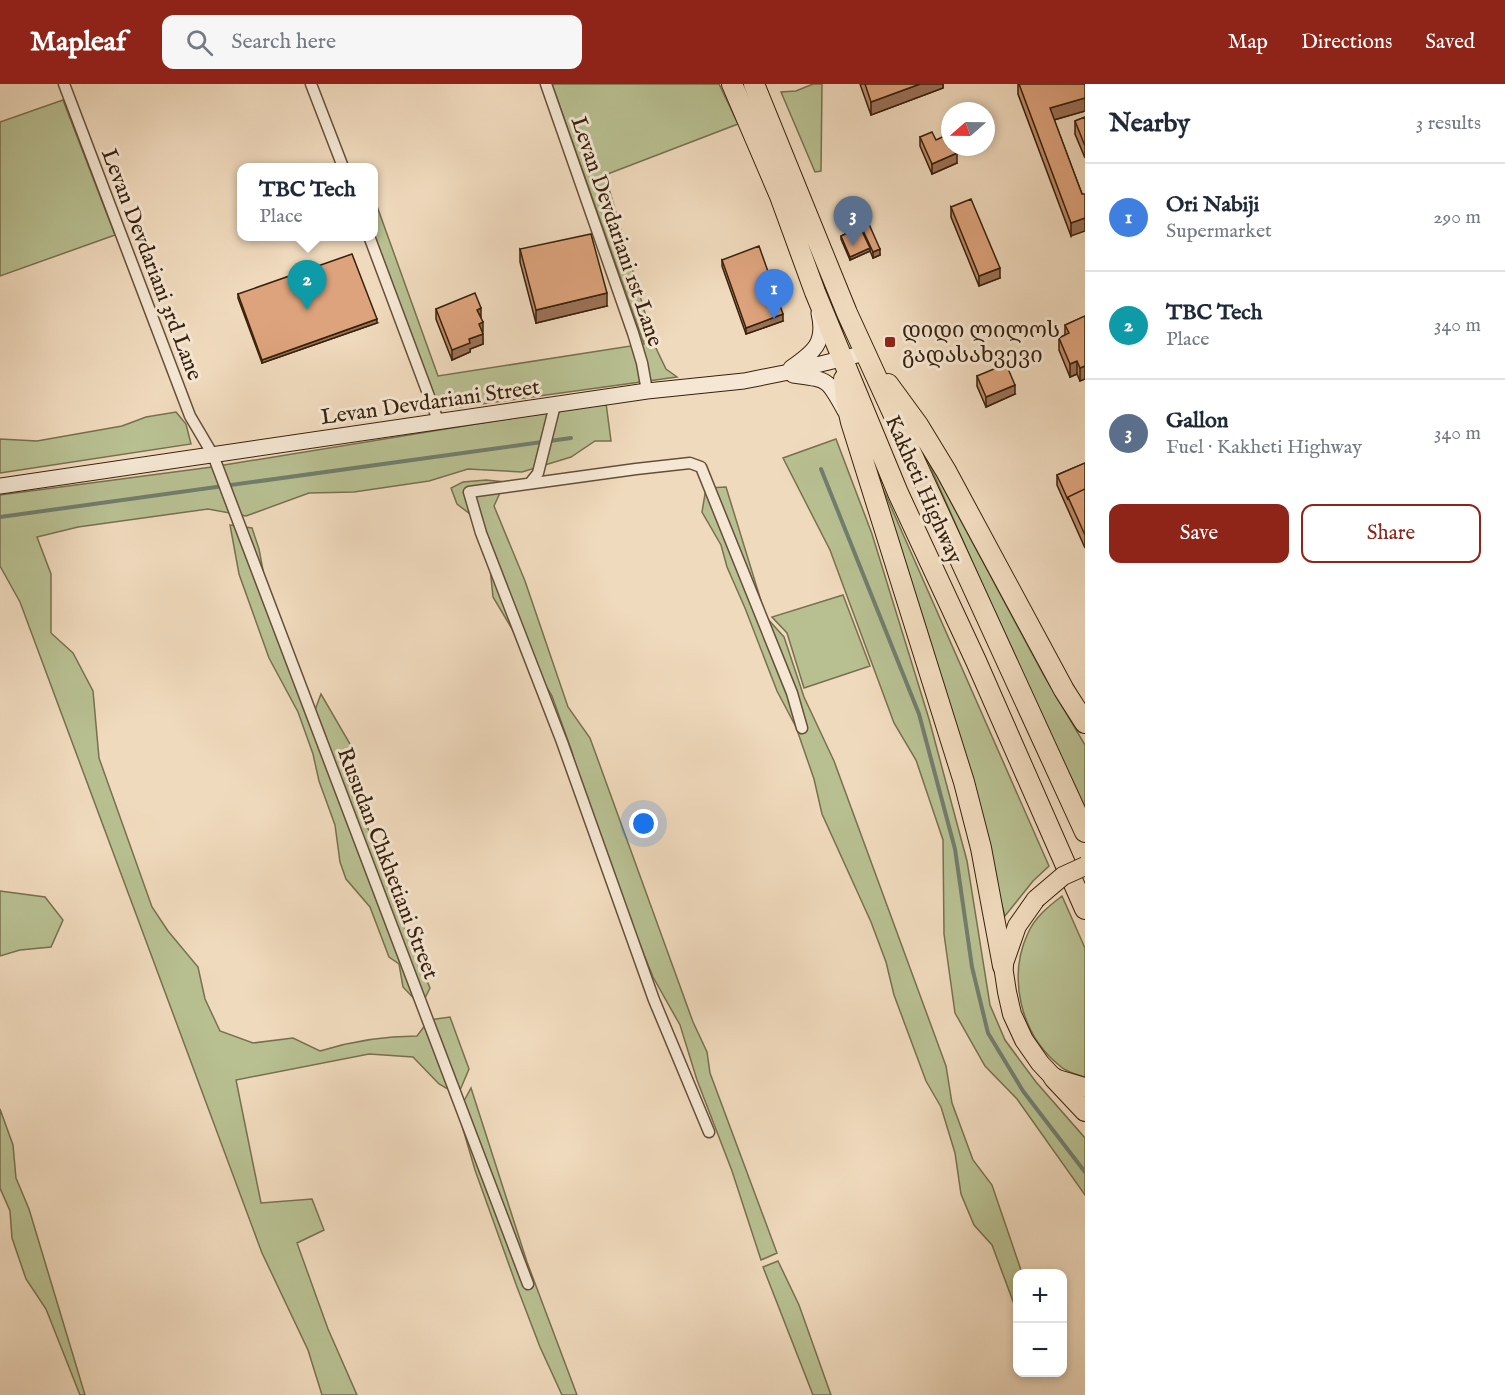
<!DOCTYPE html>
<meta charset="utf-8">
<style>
body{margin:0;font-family:"IM FELL English","Noto Serif Georgian",serif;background:#f6f6f7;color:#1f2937}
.controls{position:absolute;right:18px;bottom:18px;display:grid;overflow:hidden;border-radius:12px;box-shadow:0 3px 9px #0003}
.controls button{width:54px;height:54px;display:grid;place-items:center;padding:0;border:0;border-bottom:2px solid #e0e1e3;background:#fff;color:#1f2937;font:30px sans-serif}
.compass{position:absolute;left:941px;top:18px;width:54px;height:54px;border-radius:50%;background:#fff;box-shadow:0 3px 9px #0003;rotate:250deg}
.you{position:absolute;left:644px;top:740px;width:21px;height:21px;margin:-15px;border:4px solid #fff;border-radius:50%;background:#1a73e8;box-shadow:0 0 0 9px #1a73e833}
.badge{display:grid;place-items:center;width:39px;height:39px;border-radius:50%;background:#8f2418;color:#fff;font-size:20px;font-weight:700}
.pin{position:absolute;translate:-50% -50px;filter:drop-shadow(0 2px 3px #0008)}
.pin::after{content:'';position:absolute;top:32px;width:21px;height:18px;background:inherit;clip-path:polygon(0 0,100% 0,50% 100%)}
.popup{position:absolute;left:237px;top:79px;width:141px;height:78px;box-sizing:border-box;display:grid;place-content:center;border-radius:12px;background:#fff;filter:drop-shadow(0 2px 4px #0005);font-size:20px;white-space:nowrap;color:#747a83}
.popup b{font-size:22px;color:#1f2937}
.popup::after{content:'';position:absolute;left:50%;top:100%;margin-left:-12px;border:12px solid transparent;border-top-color:#fff}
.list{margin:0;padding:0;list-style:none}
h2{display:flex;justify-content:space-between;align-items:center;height:78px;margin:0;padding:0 24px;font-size:26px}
h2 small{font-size:20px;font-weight:400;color:#747a83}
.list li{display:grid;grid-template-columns:39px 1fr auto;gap:18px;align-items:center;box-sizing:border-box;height:108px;padding:0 24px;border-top:2px solid #e0e1e3}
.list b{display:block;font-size:22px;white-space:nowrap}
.list p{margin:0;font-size:20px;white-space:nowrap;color:#747a83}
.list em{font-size:20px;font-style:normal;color:#747a83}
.actions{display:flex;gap:12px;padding:18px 24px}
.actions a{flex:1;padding:14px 0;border:2px solid #8f2418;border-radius:12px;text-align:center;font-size:21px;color:#8f2418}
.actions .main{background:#8f2418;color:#fff}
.icon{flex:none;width:33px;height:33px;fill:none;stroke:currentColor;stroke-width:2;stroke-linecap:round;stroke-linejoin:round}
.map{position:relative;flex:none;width:1085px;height:1311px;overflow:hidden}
header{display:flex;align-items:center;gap:36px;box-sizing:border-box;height:84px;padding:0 30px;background:#8f2418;color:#fff}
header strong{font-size:28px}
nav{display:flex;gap:33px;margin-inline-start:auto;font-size:21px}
.search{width:420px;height:54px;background:#f6f6f7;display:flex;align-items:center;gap:15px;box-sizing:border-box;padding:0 21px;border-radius:12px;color:#747a83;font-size:22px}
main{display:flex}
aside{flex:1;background:#fff}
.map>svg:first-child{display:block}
.green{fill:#b8c092;stroke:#78704e;stroke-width:1.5}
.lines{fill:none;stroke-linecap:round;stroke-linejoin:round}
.stream{stroke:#727d6d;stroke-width:4}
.street-casing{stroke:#654f38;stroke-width:13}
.secondary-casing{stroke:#37210b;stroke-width:17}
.primary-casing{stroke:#37210b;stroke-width:20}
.highway-casing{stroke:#37210b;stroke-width:22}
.street{stroke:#f5e7d4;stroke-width:10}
.secondary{stroke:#f5e7d4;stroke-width:15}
.primary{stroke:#f0dabd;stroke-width:18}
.highway{stroke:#f0dabd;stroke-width:20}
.primary-bridge-casing{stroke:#37210b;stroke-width:20;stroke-linecap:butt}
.primary-bridge{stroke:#f0dabd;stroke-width:18}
.wall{fill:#be8c6b;stroke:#37210b;stroke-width:1.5}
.shaded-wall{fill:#9b7257;stroke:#37210b;stroke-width:1.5}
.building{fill:#dda37c;stroke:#37210b;stroke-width:1.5}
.poi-dot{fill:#8f2418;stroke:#f5e7d4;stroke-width:2}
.labels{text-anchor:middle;stroke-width:6;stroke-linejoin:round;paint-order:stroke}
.street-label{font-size:22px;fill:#37210b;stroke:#f5e7d4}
.poi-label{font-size:22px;fill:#37210b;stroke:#f5e7d4;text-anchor:start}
</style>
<header>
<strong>Mapleaf</strong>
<div class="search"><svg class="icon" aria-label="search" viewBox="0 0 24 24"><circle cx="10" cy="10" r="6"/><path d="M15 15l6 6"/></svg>Search here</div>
<nav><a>Map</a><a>Directions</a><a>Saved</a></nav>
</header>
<main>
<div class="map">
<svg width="1085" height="1311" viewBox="0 0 1085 1311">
<rect width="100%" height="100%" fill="#f0dabd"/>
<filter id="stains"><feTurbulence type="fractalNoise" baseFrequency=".00333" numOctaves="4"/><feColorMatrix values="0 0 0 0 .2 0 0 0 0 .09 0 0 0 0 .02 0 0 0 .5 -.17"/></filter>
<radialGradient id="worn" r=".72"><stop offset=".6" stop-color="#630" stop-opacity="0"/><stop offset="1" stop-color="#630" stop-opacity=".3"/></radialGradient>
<path class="green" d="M552 0H719L738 40 605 91 654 260 666 285 677 293 438 326 373 152V111L438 292 644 260Z
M813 0H822L821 87 815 88 781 8 796 7Z
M63 16 115 151 0 192V38Z
M606 319 611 357H595L571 373 522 388 468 385 429 397 354 408 309 409 246 432 208 425 78 443 37 453 51 490V549L73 569 93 607 99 674 152 823 168 847 198 883 205 915 220 947 253 959 293 954 320 967C352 957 383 952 417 952L429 936 450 933 469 985 458 1011 439 1000 413 973 369 970 236 996 261 1119 312 1115 324 1146 297 1159 328 1245 357 1311H322L308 1266 262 1169 20 518 0 482V411L212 383Z
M176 328 186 340 191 360 0 389V355L37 357 122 342 146 333Z
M836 355 872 450 929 635 967 777 990 921 1005 956 1036 998 1085 1054V1111L1017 1015 985 982 955 929 944 850 943 756 916 676 894 639 830 466 783 374Z
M923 366 1043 590 1085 661V734Z
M873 382 1049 782 1033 797 1005 832Z
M486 396 505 398 494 422 525 497 568 623 590 654 693 938 707 968 710 989 777 1169 761 1176 732 1087 697 996 680 941 653 893 600 761 590 735 572 668 552 612 493 513 490 484 478 447 470 430 457 420 451 404 463 398Z
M726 403 766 533 784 553 804 613 834 677 946 982 952 1019 973 1076 992 1101 1022 1189 1018 1190 1017 1228 992 1161 974 1141 961 1110 955 1069 941 1023 926 997 894 911 886 878 871 838 822 730 814 695 796 643 777 607 745 524 727 483 721 461 702 428 706 404Z
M230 441 252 444 259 465 266 502 315 626 321 610 350 660 353 707 364 736 388 788 392 810 406 848 430 904 421 922 403 903 399 880 389 873 370 823 346 795 340 778 335 741 319 697 313 670 298 628 269 574 239 490Z
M843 511 870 582 804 604 787 549 772 533Z
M0 807 45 813 63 836 51 863 20 866 0 872Z
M1062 812 1085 864V994C1077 990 1066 988 1060 982 1021 951 1007 894 1028 849 1035 833 1049 822 1062 812Z
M471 1004 527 1178 577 1311H562L540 1263 517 1203 475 1086 458 1028Z
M0 1025 13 1061 16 1094 29 1125 85 1311H80L46 1225 26 1195 12 1154 10 1127 0 1104Z
M778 1177 799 1221 831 1311H813L763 1183Z"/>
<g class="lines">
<path class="stream" d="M821 385 919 630 955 765 972 883 988 949 1023 1007 1085 1088
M0 433 571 354"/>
<defs>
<path id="street" d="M64 0 190 332 213 371 528 1200
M311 0 343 83
M546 0 633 249 642 279 647 307
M369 152 439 339
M530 399 538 389 555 321
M709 1048 654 916 562 658 481 449 469 408 636 385 690 379 701 383 792 609 802 644"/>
<path id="secondary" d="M791 284C814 268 826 259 819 229
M793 291C829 296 827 294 845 327
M0 402 647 307 744 297 784 289 865 269"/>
<path id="primary" d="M1036 815 1017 842 1003 882 1007 908 1012 930 1024 956 1040 979 1054 994 1085 1003"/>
<path id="highway" d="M732 0 780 112 815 208 898 409 976 577 1085 825
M754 0 847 229 1085 748
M844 295 846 316 851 338 964 698 981 764 1003 882
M888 300 918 341 946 387 1064 606 1085 639
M1054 994 1085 1027"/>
</defs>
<use href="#street" class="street-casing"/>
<use href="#secondary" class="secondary-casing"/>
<use href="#primary" class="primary-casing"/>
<use href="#highway" class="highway-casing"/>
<use href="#street" class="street"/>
<use href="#secondary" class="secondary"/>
<use href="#primary" class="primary"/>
<use href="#highway" class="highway"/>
<defs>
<path id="primary-bridge" d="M1036 815 1063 792 1085 782"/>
</defs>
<use href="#primary-bridge" class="primary-bridge-casing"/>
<use href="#primary-bridge" class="primary-bridge"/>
</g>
<path class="wall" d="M860 0H943V4L871 31Z
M1018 0H1085V27L1054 36 1082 110 1071 152 1018 10Z
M1085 33V74L1075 50V37Z
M920 53 936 56 957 79 932 90 920 62Z
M951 123 1000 194 979 202 951 133Z
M848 130 868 134 867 135 880 171 873 174 870 167 850 176 841 155V152L858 144 848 136Z
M520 165 607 222 536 239 520 178Z
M722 176 783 237 746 250 722 182Z
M238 210 377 239 262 279 238 214Z
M436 225 481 234 483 260 470 265V268L452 276 436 235Z
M1085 232V295L1080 297 1077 290 1070 293 1059 266V254L1065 251V241Z
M977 292 1015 310 986 323 977 302Z
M1085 379V464L1057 401V391Z"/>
<path class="shaded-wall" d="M920 0H943V4L871 31V18Z
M1085 14V27L1050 37V24Z
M957 69V79L932 90V80Z
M1085 134V147L1071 152V139Z
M870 164V167L850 176V173Z
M880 165V171L873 174V168Z
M1000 184V194L979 202V192Z
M607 209V222L536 239V226Z
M481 224V234L477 226Z
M783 230V237L746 250V244Z
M377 235V239L262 279V276Z
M483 238V248L479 250V240Z
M483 250V260L470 265V268L452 276V266L469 255Z
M1077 277V290L1070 293V280Z
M1085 282V295L1080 297V284Z
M1015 301V310L986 323V313Z"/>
<path class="building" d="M865 0H920L871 18Z
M1019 0H1085V14L1050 24 1082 110H1085V134L1071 139Z
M1085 33V62L1075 37Z
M932 48 936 56 949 50 950 63H955L957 69 932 80 920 53Z
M971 115 1000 184 979 192 951 123Z
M857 119 868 127 865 131 880 165 873 168 860 140 848 130Z
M860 143 870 164 850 173 841 152Z
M591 150 607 209 536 226 520 165Z
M759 162 783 230 746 244 722 176Z
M352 170 377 235 262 276 238 210Z
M475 209 481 224 477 226 483 238 479 240 483 250 469 255 470 259 452 266 436 225Z
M1085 232V282L1080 284 1077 277 1070 280 1059 254 1069 249 1065 241Z
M1006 280 1015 301 986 313 977 292Z
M1085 379V405L1068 413V416L1057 391Z
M1085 405V451L1068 413Z"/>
<rect class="poi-dot" x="884" y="252" width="12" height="12" rx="3"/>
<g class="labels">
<g class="street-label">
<text transform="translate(618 147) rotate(71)" y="8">Levan Devdariani 1st Lane</text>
<text transform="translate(153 180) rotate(69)" y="8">Levan Devdariani 3rd Lane</text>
<text transform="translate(430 317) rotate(-8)" y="8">Levan Devdariani Street</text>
<text transform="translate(925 405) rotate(66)" y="8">Kakheti Highway</text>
<text transform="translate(389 779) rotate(69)" y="8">Rusudan Chkhetiani Street</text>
</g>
<g class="poi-label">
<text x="902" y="253">დიდი ლილოს<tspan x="902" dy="25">გადასახვევი</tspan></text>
</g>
</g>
<rect width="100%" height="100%" filter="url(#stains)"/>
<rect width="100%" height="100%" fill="url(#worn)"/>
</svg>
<div class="controls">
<button>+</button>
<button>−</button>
</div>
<svg class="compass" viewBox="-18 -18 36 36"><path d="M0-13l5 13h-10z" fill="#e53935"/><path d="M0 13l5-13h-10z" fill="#747a83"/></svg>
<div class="you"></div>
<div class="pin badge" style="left:774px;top:235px;background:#3f7fe0">1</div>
<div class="pin badge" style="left:307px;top:226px;background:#0f9aa8">2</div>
<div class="popup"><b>TBC Tech</b>Place</div>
<div class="pin badge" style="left:853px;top:162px;background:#5c6f8a">3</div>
</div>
<aside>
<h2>Nearby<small>3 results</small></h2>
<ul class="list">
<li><span class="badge" style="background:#3f7fe0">1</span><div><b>Ori Nabiji</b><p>Supermarket</p></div><em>290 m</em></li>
<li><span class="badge" style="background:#0f9aa8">2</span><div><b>TBC Tech</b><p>Place</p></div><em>340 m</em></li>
<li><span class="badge" style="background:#5c6f8a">3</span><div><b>Gallon</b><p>Fuel · Kakheti Highway</p></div><em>340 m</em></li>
</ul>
<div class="actions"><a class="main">Save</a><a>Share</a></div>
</aside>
</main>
